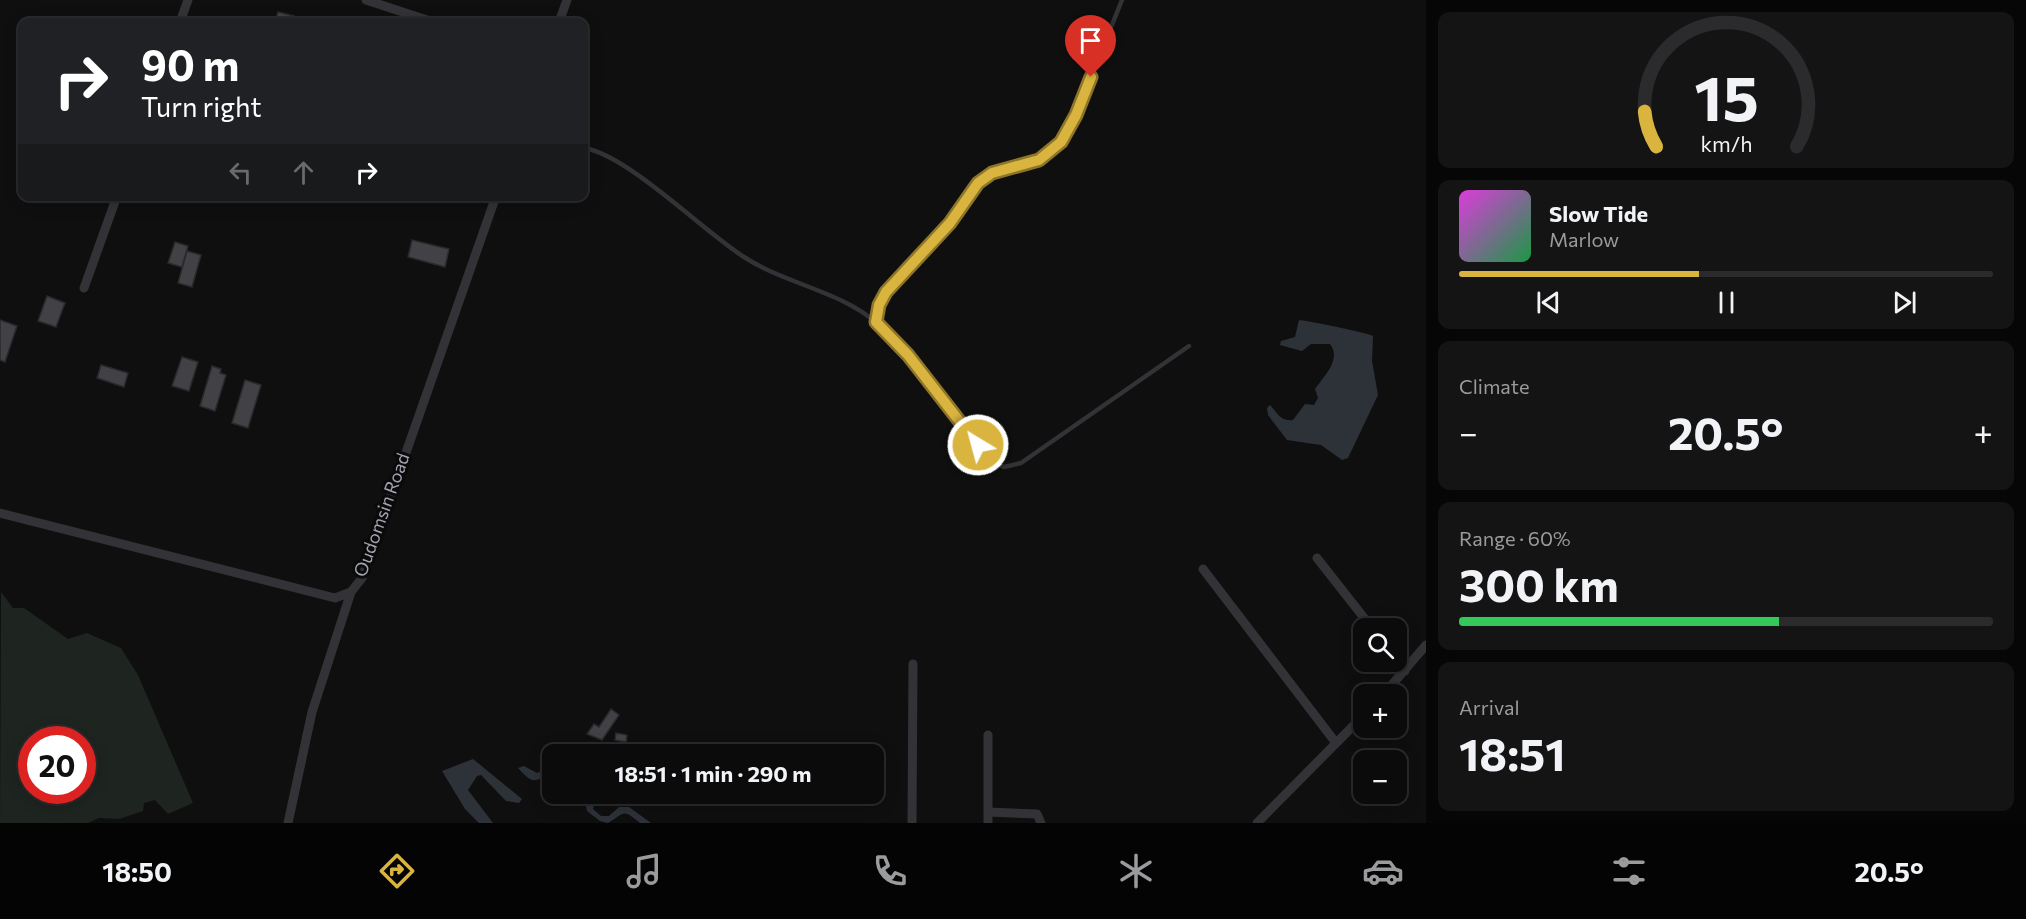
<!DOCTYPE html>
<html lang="en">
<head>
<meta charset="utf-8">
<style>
  :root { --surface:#0b0b0c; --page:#141415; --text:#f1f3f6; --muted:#9a9b9d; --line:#2b2b2d; --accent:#d9b43f }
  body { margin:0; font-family:Commissioner,sans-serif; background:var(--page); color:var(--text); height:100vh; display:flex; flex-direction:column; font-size:22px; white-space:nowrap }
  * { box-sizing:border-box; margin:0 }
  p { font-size:20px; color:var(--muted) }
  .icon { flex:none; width:33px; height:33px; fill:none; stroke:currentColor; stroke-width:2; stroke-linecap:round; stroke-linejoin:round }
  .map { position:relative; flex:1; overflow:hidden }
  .sheet { display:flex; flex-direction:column; gap:12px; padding:12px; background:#060607; width:600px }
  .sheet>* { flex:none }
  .top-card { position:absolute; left:18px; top:18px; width:570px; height:183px; border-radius:12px; box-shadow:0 3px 15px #0003,0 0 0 2px var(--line); background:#202124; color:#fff; overflow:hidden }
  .fabs { position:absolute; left:1353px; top:618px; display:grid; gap:12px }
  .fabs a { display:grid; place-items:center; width:54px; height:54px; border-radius:12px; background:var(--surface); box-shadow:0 3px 15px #0003,0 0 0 2px var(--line); font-size:30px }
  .speed { position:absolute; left:18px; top:726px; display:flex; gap:12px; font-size:30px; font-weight:700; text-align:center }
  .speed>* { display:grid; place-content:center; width:78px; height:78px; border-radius:50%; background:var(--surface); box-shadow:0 3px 15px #0003,0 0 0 2px var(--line); line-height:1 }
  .speed .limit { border:9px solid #d22; background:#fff; color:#111 }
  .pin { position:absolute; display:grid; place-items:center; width:51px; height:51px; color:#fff; margin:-62px -26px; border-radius:50% 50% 50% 0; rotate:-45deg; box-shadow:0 0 6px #0007 }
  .pin .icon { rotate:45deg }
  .me { position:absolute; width:66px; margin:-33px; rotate:323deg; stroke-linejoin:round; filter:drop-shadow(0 0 4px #0008) }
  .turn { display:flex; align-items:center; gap:21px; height:126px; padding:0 24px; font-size:27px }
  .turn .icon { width:78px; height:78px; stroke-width:2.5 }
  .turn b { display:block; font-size:42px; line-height:51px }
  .lanes { display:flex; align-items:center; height:57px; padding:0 24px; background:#0003; justify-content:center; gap:30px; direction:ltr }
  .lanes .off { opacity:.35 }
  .big { font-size:45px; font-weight:700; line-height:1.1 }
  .sheet .card { flex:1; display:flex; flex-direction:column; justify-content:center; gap:9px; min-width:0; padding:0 21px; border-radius:12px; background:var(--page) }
  .sheet .dial { align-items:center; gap:0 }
  .dial svg { height:156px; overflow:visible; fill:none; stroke:var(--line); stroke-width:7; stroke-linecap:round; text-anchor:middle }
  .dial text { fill:var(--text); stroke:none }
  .song { display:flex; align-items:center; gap:18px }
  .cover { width:72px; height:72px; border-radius:9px; background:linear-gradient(135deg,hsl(300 70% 55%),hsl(140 70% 35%)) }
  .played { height:6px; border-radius:3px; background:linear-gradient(90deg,var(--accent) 45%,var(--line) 45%) }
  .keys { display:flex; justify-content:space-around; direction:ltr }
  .heat { display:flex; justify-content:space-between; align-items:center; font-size:33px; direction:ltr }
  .charge { height:9px; border-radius:4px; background:linear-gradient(90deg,#34c759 60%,var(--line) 0) }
  .trip { position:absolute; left:542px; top:744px; width:342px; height:60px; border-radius:12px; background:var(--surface); box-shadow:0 3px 15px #0003,0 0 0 2px var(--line); font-weight:700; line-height:60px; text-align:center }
  .tab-bar { display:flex; height:96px; justify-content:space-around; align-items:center; background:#040405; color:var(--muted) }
  .tab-bar .icon { width:42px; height:42px }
  .tab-bar .on { color:var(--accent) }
  .tab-bar b { font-size:27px; color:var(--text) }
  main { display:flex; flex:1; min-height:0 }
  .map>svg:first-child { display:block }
  .green { fill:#1e241f; fill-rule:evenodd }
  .water { fill:#2d3239 }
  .building { fill:#414146; stroke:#2a2a2c; stroke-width:1.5 }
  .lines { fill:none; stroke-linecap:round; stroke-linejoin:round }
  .lane { stroke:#333337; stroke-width:4.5 }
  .street { stroke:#333337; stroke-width:9 }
  .route-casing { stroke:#8d7529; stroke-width:15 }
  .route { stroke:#d9b43f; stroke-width:10 }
  .labels { text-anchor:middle; stroke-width:6; stroke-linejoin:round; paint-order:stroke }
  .street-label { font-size:18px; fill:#a2a5b0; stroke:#0b0a0b }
</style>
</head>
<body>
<main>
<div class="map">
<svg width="1426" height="823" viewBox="0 0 1426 823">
  <rect width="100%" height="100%" fill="#0f0f10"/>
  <path class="green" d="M 1,592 L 13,608 L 24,608 L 68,639 L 87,633 L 121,648 L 138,675 L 193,803 L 168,814 L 155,800 L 144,803 L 143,811 L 119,819 L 99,818 L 88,823 L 0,823 ZM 32,740 L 82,740 L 82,790 L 32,790 Z"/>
  <path class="water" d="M 1299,320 C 1309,321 1369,333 1373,336 L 1372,361 L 1378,395 L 1348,458 L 1342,460 L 1321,445 L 1287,440 L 1268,415 L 1267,408 L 1270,405 C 1277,412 1280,422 1293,420 L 1305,404 L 1314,405 L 1318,398 L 1315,389 C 1324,376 1342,359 1330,344 L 1311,344 L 1302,351 L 1280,345 L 1281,341 L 1295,337 Z
    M 473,759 L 522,799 L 519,803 L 506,801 L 481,775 L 477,776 L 468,790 L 493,823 L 479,823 L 465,809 L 442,771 Z
    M 524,766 L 537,773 L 552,766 L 552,778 C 532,777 536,788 518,768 Z
    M 584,794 L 596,794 L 593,809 L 601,816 L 609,816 L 619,807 L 629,807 L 651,823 L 640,823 C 622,808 625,813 608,823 L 600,821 L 587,811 Z"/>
  <path class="building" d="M 278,12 L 294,16 L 292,22 L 275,22 Z
    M 412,240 L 449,249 L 445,267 L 408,257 Z
    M 175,242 L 188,246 L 182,267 L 168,263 Z
    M 187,251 L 201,255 L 192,287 L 178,283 Z
    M 47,296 L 65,303 L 56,327 L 38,321 Z
    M 0,320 L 17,326 L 5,362 L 0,360 Z
    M 182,357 L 198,362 L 189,391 L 172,386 Z
    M 101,365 L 128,373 L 124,387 L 97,378 Z
    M 212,366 L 221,369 L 220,373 L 226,375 L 215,411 L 200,406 Z
    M 245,380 L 261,385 L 248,428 L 232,423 Z
    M 611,709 L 619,715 L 602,740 L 587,734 L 594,724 L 599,727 Z
    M 616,733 L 627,735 L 626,742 L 615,740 Z"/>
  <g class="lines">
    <path class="lane" d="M 584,148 C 628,155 703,231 744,257 C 785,284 841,291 878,324 C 921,363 954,415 990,461 L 1004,467 L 1021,463 L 1189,346
      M 876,323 L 879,305 L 886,292 L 950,223 L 978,183 L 992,173 L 1039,160 L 1061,142 L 1076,115 L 1122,0"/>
    <path class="street" d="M 366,0 L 433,22
      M 180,22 L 188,0
      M 559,22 L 567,0
      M 84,288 L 117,196
      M 0,513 L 335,598 L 351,592 L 362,578 L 496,196
      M 1317,558 L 1372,628
      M 1203,569 L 1336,743
      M 1396,660 L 1405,671
      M 1384,694 L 1426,645
      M 988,812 L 1037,814 L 1041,823
      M 288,823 L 312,712 L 351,592
      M 912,823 L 913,664
      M 988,823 L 988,735
      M 1257,823 L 1364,715"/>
  </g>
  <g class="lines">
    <defs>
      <path id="route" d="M 978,445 L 908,355 L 876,322 L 879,305 L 886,292 L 950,223 L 978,183 L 992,173 L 1039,160 L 1061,142 L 1076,115 L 1091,77"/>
    </defs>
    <use href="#route" class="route-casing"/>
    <use href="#route" class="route"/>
  </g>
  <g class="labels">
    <g class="street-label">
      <text transform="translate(382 515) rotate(-70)" y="6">Oudomsin Road</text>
    </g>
  </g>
</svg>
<div class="fabs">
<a><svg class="icon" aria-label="search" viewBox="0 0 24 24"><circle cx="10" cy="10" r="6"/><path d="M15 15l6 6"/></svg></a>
<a>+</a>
<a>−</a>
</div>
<div class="speed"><div class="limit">20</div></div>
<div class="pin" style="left:1091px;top:77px;background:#d93025"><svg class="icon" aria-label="arrive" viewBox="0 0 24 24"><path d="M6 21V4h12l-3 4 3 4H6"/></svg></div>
<svg class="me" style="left:978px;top:445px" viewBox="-20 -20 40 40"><circle r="17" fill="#d9b43f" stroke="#fff" stroke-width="3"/><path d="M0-11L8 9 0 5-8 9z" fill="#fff"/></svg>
<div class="trip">18:51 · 1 min · 290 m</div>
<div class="top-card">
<div class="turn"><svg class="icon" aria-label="right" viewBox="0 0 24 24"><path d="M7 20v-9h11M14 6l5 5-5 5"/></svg><div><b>90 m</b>Turn right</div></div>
<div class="lanes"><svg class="icon off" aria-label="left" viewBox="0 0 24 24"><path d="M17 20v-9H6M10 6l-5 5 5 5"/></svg><svg class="icon off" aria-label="ahead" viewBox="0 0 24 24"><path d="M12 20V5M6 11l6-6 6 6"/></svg><svg class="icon" aria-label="right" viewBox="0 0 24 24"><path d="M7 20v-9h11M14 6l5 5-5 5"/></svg></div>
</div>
</div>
<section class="sheet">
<div class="card dial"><svg viewBox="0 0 100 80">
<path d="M14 69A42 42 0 1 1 86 69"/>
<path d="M14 69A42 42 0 0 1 8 51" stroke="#d9b43f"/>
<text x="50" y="56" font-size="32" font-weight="700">15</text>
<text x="50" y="72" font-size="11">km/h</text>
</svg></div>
<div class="card">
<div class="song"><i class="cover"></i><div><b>Slow Tide</b><p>Marlow</p></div></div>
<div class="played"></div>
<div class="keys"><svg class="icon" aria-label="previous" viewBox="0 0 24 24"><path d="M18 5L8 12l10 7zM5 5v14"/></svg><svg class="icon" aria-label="pause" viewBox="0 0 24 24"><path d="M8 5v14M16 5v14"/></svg><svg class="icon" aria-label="next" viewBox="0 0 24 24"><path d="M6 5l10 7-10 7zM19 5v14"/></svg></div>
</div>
<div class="card"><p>Climate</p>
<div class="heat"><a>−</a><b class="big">20.5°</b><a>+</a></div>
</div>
<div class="card"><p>Range · 60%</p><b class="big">300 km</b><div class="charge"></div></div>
<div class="card"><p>Arrival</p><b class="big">18:51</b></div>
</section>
</main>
<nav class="tab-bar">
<b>18:50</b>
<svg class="icon on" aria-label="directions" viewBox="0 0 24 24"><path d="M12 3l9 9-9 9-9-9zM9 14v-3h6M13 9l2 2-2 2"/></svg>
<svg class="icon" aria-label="music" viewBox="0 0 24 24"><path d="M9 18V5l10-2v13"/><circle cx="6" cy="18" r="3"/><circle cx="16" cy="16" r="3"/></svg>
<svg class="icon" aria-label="phone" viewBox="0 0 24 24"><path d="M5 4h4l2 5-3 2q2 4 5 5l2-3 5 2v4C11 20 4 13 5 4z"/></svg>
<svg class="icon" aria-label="climate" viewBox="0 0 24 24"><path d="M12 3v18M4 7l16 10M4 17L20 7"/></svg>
<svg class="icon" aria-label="car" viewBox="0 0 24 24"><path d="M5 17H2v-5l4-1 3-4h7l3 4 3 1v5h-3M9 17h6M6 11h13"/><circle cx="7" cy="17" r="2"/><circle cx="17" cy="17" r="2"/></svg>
<svg class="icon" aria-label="filters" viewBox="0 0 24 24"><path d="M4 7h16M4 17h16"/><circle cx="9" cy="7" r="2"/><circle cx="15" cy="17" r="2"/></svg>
<b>20.5°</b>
</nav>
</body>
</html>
